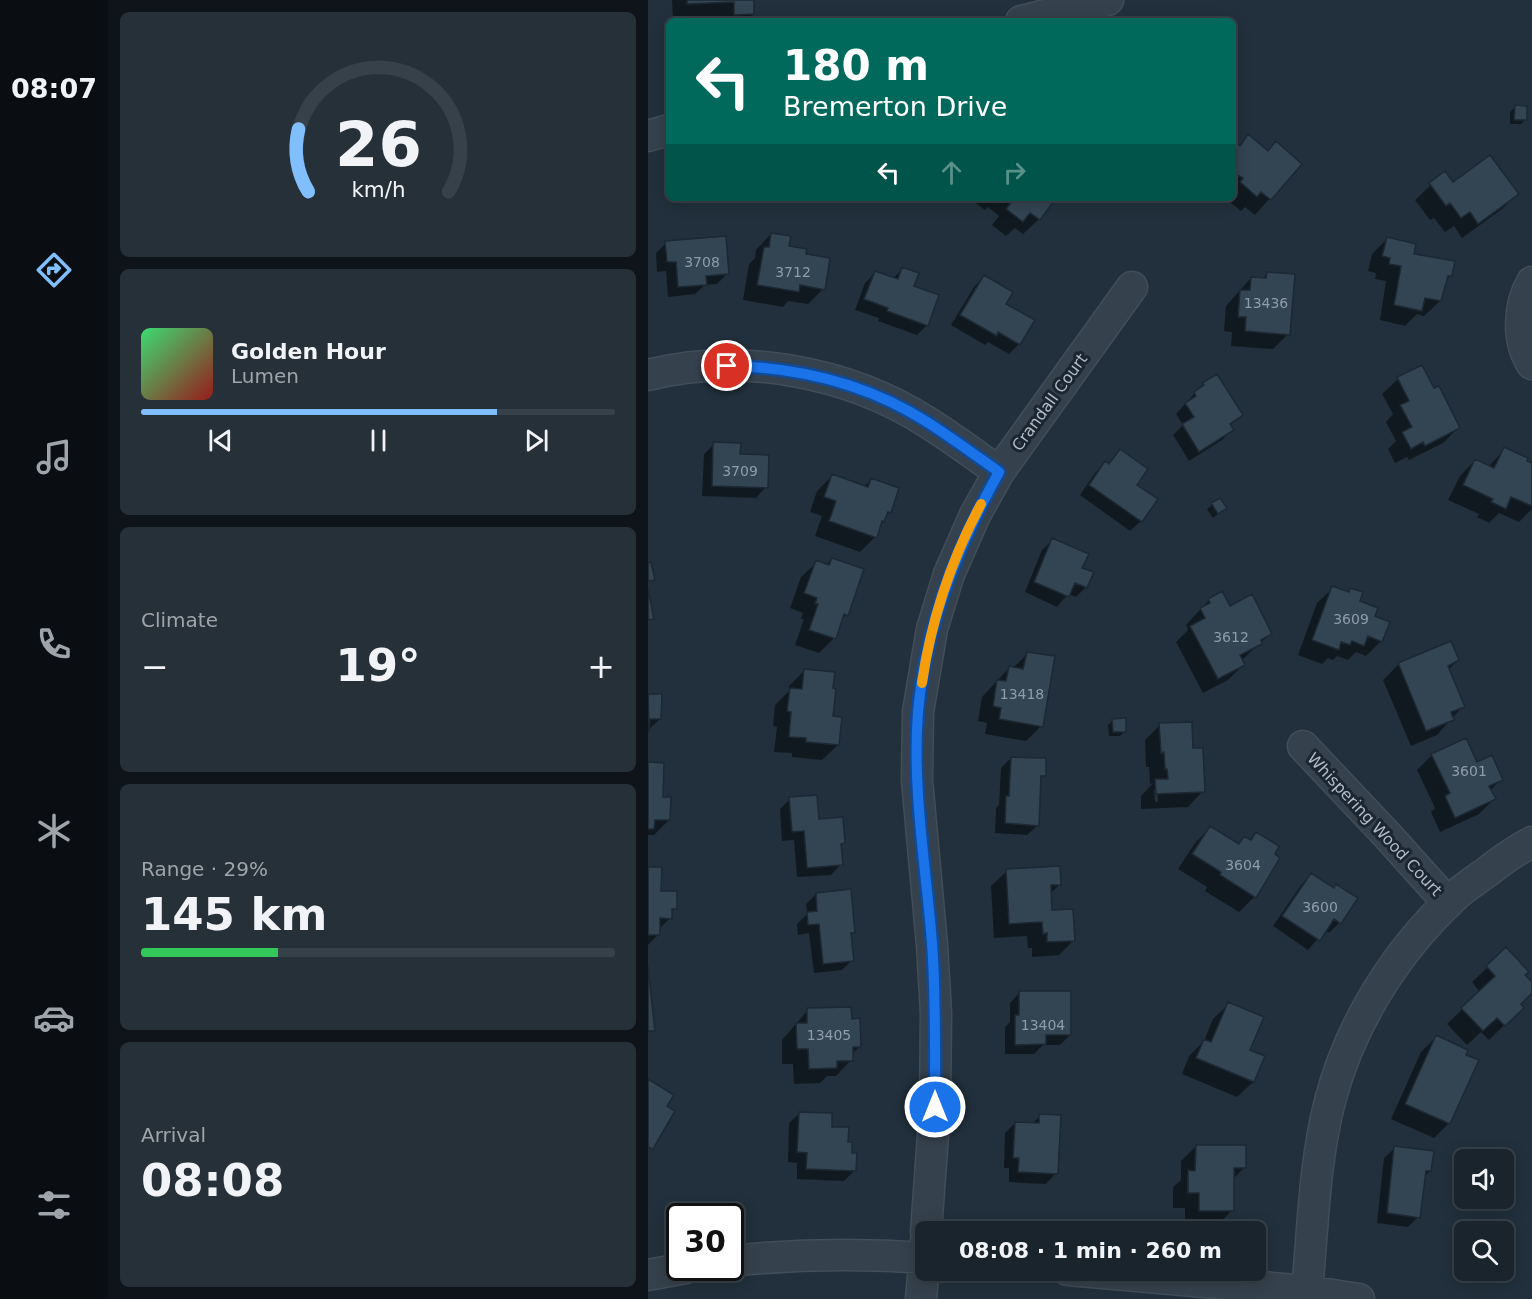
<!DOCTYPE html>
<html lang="en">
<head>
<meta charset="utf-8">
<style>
  :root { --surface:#19242d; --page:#263039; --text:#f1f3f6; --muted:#9fa4aa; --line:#374149; --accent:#81befc }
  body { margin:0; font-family:"DejaVu Sans",sans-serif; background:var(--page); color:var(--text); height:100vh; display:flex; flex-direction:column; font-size:22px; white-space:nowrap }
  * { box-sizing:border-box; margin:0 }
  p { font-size:20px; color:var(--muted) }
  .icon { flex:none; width:33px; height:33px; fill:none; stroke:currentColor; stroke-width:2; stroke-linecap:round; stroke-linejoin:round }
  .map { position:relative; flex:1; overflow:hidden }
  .side { display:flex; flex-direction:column; gap:12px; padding:12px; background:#0e1419; width:540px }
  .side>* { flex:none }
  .top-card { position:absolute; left:18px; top:18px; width:570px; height:183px; border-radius:9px; box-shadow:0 3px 15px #0003,0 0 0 2px var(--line); background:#00695c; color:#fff; overflow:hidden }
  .fabs { position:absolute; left:806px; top:1149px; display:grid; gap:12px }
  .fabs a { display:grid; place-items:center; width:60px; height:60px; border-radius:9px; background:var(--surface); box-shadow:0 3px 15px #0003,0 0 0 2px var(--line); font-size:30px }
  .speed { position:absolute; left:18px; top:1203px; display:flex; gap:12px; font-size:30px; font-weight:700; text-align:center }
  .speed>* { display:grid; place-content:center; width:78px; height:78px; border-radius:50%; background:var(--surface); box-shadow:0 3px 15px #0003,0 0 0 2px var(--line); line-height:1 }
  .speed .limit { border:3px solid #111; border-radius:9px; background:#fff; color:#111 }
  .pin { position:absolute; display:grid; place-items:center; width:51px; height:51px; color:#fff; margin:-26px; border:3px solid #fff; border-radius:50%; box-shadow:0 2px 6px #0007 }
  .me { position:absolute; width:66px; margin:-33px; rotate:0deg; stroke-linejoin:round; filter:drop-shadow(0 0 4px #0008) }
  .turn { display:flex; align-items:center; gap:21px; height:126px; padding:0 18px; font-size:27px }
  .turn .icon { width:78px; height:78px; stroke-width:2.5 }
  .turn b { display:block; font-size:42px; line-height:51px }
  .lanes { display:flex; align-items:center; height:57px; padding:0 18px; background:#0003; justify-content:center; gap:30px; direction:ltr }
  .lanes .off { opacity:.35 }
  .big { font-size:45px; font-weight:700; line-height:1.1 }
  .side .tile { flex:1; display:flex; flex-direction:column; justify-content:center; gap:9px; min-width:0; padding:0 21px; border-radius:9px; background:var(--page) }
  .side .dial { align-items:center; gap:0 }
  .dial svg { height:156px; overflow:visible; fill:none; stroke:var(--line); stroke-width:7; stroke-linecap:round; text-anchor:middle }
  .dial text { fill:var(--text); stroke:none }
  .song { display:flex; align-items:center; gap:18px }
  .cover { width:72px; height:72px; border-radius:9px; background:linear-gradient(135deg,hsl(140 70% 55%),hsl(0 70% 35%)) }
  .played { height:6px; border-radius:3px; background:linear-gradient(90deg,var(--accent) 75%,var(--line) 75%) }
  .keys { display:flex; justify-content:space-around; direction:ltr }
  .heat { display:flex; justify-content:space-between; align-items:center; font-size:33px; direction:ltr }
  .charge { height:9px; border-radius:4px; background:linear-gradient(90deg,#34c759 29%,var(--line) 0) }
  .trip { position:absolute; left:267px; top:1221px; width:351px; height:60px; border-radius:9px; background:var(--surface); box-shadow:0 3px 15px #0003,0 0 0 2px var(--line); font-weight:700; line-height:60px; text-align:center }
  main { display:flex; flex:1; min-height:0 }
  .tab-bar { display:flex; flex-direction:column; width:108px; justify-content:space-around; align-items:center; background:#0a0e12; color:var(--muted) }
  .tab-bar .icon { width:42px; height:42px }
  .tab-bar .current { color:var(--accent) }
  .tab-bar b { font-size:27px; color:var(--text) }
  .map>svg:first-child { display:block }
  .shadow { fill:#0007; fill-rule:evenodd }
  .building { fill:#334452; stroke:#1c2833; stroke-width:1.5 }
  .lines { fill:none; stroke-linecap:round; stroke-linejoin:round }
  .minor-casing { stroke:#414d58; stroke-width:33 }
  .minor { stroke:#35414c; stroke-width:30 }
  .route-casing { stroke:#114b97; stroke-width:15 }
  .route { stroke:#1a73e8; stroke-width:10 }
  .slow { stroke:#f59e0b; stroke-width:10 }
  .labels { text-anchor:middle; stroke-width:6; stroke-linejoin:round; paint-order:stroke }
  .number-label { font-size:14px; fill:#8f9ca9 }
  .street-label { font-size:16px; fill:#b0bcc8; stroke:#1b2631 }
</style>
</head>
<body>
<main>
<nav class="tab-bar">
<b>08:07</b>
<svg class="icon current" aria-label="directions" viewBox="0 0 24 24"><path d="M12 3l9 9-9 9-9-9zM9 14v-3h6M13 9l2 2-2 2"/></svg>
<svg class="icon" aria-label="music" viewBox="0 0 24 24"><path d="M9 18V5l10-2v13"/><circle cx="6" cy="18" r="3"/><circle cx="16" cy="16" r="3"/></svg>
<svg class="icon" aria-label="phone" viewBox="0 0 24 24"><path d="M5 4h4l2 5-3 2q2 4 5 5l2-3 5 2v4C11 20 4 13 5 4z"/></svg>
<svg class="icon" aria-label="climate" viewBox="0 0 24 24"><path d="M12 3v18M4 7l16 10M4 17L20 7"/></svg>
<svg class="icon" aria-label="car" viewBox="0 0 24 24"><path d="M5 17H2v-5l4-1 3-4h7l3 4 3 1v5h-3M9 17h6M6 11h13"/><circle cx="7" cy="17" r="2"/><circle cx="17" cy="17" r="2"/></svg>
<svg class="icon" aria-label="filters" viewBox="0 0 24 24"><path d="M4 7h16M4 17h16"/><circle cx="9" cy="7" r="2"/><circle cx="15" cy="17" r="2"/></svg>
</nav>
<section class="side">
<div class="tile dial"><svg viewBox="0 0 100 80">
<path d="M14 69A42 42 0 1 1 86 69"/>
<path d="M14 69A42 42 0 0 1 9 37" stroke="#81befc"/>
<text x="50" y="56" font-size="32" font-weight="700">26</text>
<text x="50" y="72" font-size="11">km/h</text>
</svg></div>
<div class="tile">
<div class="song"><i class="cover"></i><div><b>Golden Hour</b><p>Lumen</p></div></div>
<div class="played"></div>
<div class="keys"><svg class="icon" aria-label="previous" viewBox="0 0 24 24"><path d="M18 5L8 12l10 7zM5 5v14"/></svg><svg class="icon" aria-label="pause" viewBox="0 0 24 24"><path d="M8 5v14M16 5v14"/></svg><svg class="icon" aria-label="next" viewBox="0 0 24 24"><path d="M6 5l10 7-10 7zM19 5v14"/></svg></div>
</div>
<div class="tile"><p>Climate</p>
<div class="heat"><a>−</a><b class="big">19°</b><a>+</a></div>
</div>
<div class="tile"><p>Range · 29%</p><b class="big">145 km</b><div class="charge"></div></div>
<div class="tile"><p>Arrival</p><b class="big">08:08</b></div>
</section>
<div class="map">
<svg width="884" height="1299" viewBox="0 0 884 1299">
  <rect width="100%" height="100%" fill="#21303c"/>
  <path class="shadow" d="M 24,0 L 104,0 L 105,14 L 98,21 L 71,21 L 71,17 L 25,19 Z
    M 867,107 L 878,119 L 873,124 L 862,124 L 862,112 Z
    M 600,136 L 619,152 L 652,164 L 607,215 L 597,207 L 593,211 L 577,198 L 585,198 L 585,151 Z
    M 796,173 L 805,185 L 869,194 L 854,209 L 814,238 L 806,226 L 797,232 L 786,218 L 782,220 L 767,200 Z
    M 327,198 L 406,198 L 391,219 L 375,234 L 367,228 L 358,236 L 344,225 L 351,216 L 340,207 L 337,210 L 325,201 Z
    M 123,234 L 139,247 L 156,256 L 175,289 L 160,304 L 140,301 L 135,307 L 95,300 L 101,264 L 107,258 L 108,250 Z
    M 739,239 L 802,276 L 798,281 L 792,301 L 776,316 L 769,314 L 757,326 L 732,320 L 738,281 L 727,279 L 728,273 L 720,271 L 724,254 Z
    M 18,243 L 80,273 L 69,284 L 57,285 L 47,294 L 20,297 L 18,271 L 9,272 L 8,253 Z
    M 255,269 L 279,325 L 269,335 L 230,321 L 231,318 L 207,310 L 217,283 L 227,273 L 244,279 Z
    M 620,273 L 640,334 L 625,349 L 583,346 L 584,332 L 576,331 L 578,306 L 603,278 L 614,279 Z
    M 336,276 L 356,304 L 371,344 L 361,354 L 340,342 L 337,345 L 303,325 L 326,287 Z
    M 773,367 L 785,390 L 811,427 L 795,443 L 761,460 L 759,457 L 747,463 L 740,449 L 748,441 L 738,422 L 745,414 L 734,394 L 750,379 Z
    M 555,384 L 593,415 L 582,426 L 584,430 L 574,440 L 541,461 L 525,435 L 535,425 L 528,414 Z
    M 66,444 L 91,456 L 118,487 L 108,498 L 54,496 L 56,454 Z
    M 857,449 L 884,465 L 884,509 L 871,522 L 851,513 L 841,523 L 829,517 L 831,514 L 800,500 L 812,476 L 827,460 L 840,467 Z
    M 472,451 L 487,485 L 493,521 L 482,531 L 432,495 L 447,473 L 457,463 L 459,465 Z
    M 184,476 L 216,487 L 223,480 L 241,512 L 231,526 L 227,537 L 212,552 L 167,536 L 174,516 L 162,512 L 169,491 Z
    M 571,500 L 577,508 L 565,518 L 559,509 Z
    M 405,540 L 432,568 L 438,587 L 428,597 L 420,594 L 409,607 L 377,592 L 394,550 Z
    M 184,559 L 198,615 L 192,621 L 186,638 L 171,653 L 147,645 L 156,619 L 153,619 L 155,613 L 142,608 L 153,577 L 169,562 L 178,565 Z
    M 685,588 L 699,593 L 702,589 L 710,602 L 725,617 L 733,641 L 718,656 L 708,652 L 700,660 L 689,656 L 685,660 L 680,658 L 674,664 L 650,655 L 669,603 Z
    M 561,600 L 582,608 L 622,634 L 593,661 L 595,665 L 580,680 L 555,693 L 528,642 L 540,630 L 538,625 Z
    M 380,653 L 393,726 L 378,741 L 337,734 L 339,723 L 330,721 L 334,697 L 361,668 L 365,668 Z
    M 810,660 L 800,670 L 815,706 L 789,735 L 763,746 L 735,680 L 751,664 Z
    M 157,670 L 184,717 L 190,745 L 174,760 L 144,757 L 144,753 L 126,752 L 129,727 L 125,726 L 127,705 L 141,691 L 141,686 Z
    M 0,696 L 12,696 L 12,719 L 0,730 Z
    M 465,720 L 477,731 L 472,736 L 461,736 L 460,725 Z
    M 512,725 L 544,750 L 555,791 L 540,807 L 493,809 L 493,796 L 505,783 L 502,784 L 501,767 L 498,767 L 497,740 ZM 509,787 L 510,802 L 507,802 L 506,790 Z
    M 784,755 L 829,764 L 853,779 L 842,791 L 846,799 L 831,814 L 792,832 L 783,812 L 787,808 L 769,770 Z
    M 363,758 L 396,775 L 392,780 L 390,825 L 379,835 L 347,833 L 348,808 L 351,805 L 353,768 Z
    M 0,764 L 21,820 L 6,835 L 0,835 Z
    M 142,799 L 195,843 L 192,846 L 193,864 L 183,875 L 149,877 L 146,840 L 134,841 L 132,809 Z
    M 562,828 L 589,845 L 597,837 L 601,840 L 608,834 L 606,897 L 591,912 L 557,891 L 559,887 L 530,869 L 547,843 Z
    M 0,868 L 12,892 L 27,908 L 23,913 L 22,918 L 10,930 L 10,935 L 0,945 Z
    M 359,871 L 412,884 L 402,894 L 403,912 L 426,940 L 411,955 L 384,957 L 384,948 L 380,948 L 379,936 L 346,938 L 343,886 Z
    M 663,875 L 691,923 L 681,933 L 677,930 L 660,950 L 625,926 L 653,885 Z
    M 168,894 L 206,932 L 202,936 L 204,960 L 194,970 L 166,973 L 161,933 L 150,935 L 149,924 L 159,914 L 158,904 Z
    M 858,950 L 884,984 L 884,991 L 871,1004 L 874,1008 L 841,1040 L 833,1032 L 819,1045 L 799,1024 L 832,992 L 824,982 Z
    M 372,992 L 422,1035 L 412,1045 L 395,1045 L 386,1054 L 357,1054 L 357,1027 L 362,1022 L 362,1003 Z
    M 581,1004 L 600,1051 L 615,1057 L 605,1082 L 589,1097 L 534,1074 L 541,1056 L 556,1041 L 565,1019 Z
    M 160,1010 L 202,1020 L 212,1046 L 203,1055 L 203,1060 L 188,1076 L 179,1076 L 172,1083 L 146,1084 L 145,1064 L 134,1064 L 134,1040 Z
    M 788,1037 L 801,1123 L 786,1138 L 743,1119 L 773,1052 Z
    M 152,1113 L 182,1128 L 199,1143 L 206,1171 L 196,1181 L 149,1179 L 149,1163 L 140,1162 L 141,1123 Z
    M 392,1116 L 408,1173 L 398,1184 L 361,1182 L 361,1168 L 356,1168 L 357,1133 L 367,1123 L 384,1124 Z
    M 548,1146 L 596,1168 L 584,1180 L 584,1210 L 569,1226 L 537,1226 L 537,1208 L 525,1208 L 525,1187 L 533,1180 L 533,1161 Z
    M 747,1148 L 782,1171 L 776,1177 L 770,1217 L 760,1227 L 729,1223 L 736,1158 Z"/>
  <path class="building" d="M 39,0 L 106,0 L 106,14 L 86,15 L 86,2 L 39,4 Z
    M 867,105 L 879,106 L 879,120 L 866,120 Z
    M 600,134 L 620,151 L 628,141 L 654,164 L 623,200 L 613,192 L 609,197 L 592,182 L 595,178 L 585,173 L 585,150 L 590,144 L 592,146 Z
    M 842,155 L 871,194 L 830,224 L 822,212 L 813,218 L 802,203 L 798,206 L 781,183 L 797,171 L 805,182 Z
    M 363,198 L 408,198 L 392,220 L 382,213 L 375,222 L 358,209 L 365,200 Z
    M 123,233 L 143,236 L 141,246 L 159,249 L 158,254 L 182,258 L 177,290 L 152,285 L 151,292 L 109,285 L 116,247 L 121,247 Z
    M 78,236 L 81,274 L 58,276 L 59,285 L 30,287 L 28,262 L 19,262 L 17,241 Z
    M 739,237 L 768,244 L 766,254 L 807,261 L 804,276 L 800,276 L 793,301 L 777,298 L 774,311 L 746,305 L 753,266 L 741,264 L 742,258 L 734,256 Z
    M 254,267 L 271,273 L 266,286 L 291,295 L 280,326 L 239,311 L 240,308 L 216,299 L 227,271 L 250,279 Z
    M 619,272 L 647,274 L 642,335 L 597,331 L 598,317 L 590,317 L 592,290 L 602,290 L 603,277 L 618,278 Z
    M 336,275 L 365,292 L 358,304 L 387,320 L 372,345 L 350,332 L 349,336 L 312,315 Z
    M 774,365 L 786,388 L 791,386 L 812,428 L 777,446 L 775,442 L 763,449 L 754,432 L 764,427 L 752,405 L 761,401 L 749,377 Z
    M 569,374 L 595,415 L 582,424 L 586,430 L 551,452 L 534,424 L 546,417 L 537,403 L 548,396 L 546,392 L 556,385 L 554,383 Z
    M 65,442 L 93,443 L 92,454 L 121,455 L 120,488 L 64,486 Z
    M 856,447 L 880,458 L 879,461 L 884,463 L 884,506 L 863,497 L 858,509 L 843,502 L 845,499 L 815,485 L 827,459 L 846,468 Z
    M 472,449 L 500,469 L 489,485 L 510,499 L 494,522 L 441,485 L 457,461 L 461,464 Z
    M 184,474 L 220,487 L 223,478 L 251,488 L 243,513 L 240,512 L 236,522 L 234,521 L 229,538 L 181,521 L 188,501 L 176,497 Z
    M 572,498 L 579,508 L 570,514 L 563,503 Z
    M 404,538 L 441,554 L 434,568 L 446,572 L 439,588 L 427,583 L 421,597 L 386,582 Z
    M 184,558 L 216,569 L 200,616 L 196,614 L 188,639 L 161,630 L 170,604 L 167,604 L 169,598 L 156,593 L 168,560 L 181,565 Z
    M 3,562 L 7,580 L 0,581 L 0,563 Z
    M 684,586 L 701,592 L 702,588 L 715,592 L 712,601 L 730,608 L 727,616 L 742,622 L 734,642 L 720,636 L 716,646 L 704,641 L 702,645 L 693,642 L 691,650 L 664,640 Z
    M 0,589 L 6,619 L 0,620 Z
    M 574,591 L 582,606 L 604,594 L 624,634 L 613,640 L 614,644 L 592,655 L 597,665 L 570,679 L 542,626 L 557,618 L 552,608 L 562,603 L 560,599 Z
    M 803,641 L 811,660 L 800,666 L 817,707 L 803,712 L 806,720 L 778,731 L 750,663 Z
    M 379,652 L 407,656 L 395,727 L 351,719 L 353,708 L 345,706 L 349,680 L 358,681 L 361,666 L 375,669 Z
    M 156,669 L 187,672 L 185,688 L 188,689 L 185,716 L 194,717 L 191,745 L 158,742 L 158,738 L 141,737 L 143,712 L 139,711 L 142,688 L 154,689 Z
    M 0,694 L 14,694 L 13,719 L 2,719 L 1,732 Z
    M 478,718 L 478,732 L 465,732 L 464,719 Z
    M 544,722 L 545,748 L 555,748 L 557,792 L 508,794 L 507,779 L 520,779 L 519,769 L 517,769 L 516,752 L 513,753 L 511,723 Z
    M 818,738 L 829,762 L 844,755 L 855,780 L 841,786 L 848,799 L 807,818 L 797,796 L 802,793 L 783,754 Z
    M 363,757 L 398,758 L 398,776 L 393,776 L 391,826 L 357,823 L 358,796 L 361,796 Z
    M 0,762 L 16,763 L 15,797 L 23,797 L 22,820 L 7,820 L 6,829 L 0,829 Z
    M 169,795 L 171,819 L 195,817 L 197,843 L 193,844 L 195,865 L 159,868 L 156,831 L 144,832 L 141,797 Z
    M 562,826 L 591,844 L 596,836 L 603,840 L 608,832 L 631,846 L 627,854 L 632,858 L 608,898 L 572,875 L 573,872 L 544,854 Z
    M 412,866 L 413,885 L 403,885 L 404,910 L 425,909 L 427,941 L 399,942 L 399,933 L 395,934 L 394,922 L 361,924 L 358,869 Z
    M 0,867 L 14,867 L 13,891 L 29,891 L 29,909 L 24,909 L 24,919 L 12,918 L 12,935 L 0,935 Z
    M 663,873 L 686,888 L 688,884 L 710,898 L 693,924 L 686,919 L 672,941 L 634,916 Z
    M 203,889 L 207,933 L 203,933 L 206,961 L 175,964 L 171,924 L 160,925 L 159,912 L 169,911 L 168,893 Z
    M 858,947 L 881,972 L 877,975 L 884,982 L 884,993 L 873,1004 L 876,1008 L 857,1026 L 849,1018 L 835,1031 L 813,1008 L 847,976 L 838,966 Z
    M 0,966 L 7,1031 L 0,1031 Z
    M 371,991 L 423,991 L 423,1035 L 398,1035 L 398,1044 L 367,1045 L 367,1015 L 371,1015 Z
    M 580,1002 L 616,1017 L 602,1050 L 617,1056 L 606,1082 L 548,1058 L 556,1039 L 563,1042 Z
    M 203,1007 L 204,1019 L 212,1018 L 213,1047 L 205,1047 L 205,1061 L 189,1061 L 189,1068 L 161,1069 L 160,1049 L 149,1049 L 148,1023 L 159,1023 L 159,1008 Z
    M 788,1035 L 820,1050 L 818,1055 L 831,1060 L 802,1124 L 757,1104 Z
    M 0,1079 L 26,1095 L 19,1106 L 27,1111 L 5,1149 L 0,1147 Z
    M 151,1112 L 184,1113 L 184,1127 L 201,1127 L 200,1142 L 204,1142 L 204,1153 L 209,1153 L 208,1171 L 158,1169 L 159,1153 L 149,1152 Z
    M 391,1114 L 413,1115 L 410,1174 L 370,1172 L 371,1158 L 365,1158 L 367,1122 L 391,1123 Z
    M 548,1145 L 598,1145 L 598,1168 L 586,1168 L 586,1211 L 551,1211 L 551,1193 L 540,1193 L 540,1170 L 547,1171 Z
    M 746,1146 L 786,1151 L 783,1171 L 778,1171 L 772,1218 L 739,1213 Z"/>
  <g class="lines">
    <defs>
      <path id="minor" d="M 373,21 L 460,0
        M 0,136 L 21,130
        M 884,282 C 870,306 869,341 884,364
        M 0,375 C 92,352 199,371 279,422 C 303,437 327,455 351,472
        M 655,746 L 740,836 L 800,903
        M 278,1232 L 287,1107 L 288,1013 L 284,945 L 269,780 L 270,712 L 284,629 L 301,574 L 327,515 L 351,472 L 484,287
        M 82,1261 C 148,1254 212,1253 278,1258
        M 420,1270 L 659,1291 L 711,1299
        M 0,1275 L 38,1268
        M 659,1291 C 665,1228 666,1163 682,1101 C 702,1024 748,951 806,897 C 815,888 828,880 839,872 C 853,861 868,850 884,842
        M 273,1299 L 278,1241"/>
    </defs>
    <use href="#minor" class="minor-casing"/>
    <use href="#minor" class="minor"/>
  </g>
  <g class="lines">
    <defs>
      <path id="route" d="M 79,366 C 149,367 219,384 279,422 C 304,438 327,455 351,472 C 309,548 278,624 270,712 C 264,789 278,866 284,943 C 288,997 287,1052 287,1107"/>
    </defs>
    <use href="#route" class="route-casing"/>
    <use href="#route" class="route"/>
    <path class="slow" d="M 274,683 C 283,621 303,560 333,504"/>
  </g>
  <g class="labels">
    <g class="number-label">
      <text x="54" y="267">3708</text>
      <text x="145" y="277">3712</text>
      <text x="618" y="308">13436</text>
      <text x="92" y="476">3709</text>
      <text x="703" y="624">3609</text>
      <text x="583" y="642">3612</text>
      <text x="374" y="699">13418</text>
      <text x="821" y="776">3601</text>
      <text x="595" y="870">3604</text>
      <text x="672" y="912">3600</text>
      <text x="395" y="1030">13404</text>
      <text x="181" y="1040">13405</text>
    </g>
    <g class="street-label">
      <text transform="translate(401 402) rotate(-54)" y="6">Crandall Court</text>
      <text transform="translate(727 824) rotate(47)" y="6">Whispering Wood Court</text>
    </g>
  </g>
</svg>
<div class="fabs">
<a><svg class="icon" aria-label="sound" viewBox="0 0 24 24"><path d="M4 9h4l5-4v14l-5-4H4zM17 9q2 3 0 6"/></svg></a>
<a><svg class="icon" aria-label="search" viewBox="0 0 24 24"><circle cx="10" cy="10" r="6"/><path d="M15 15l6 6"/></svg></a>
</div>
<div class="speed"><div class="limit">30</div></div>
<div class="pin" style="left:79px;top:366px;background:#d93025"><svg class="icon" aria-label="arrive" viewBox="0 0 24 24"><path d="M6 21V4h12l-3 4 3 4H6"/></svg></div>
<svg class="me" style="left:287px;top:1107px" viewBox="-20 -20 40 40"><circle r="17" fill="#1a73e8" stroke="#fff" stroke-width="3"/><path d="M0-11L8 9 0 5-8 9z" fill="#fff"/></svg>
<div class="trip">08:08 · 1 min · 260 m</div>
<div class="top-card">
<div class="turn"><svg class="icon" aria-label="left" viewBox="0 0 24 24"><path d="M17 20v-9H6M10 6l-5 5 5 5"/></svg><div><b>180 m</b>Bremerton Drive</div></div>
<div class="lanes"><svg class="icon" aria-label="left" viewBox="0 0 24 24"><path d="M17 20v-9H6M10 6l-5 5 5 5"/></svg><svg class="icon off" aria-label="ahead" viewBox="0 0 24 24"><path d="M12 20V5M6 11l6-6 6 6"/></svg><svg class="icon off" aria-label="right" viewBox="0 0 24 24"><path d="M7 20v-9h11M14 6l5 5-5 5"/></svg></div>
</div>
</div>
</main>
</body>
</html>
